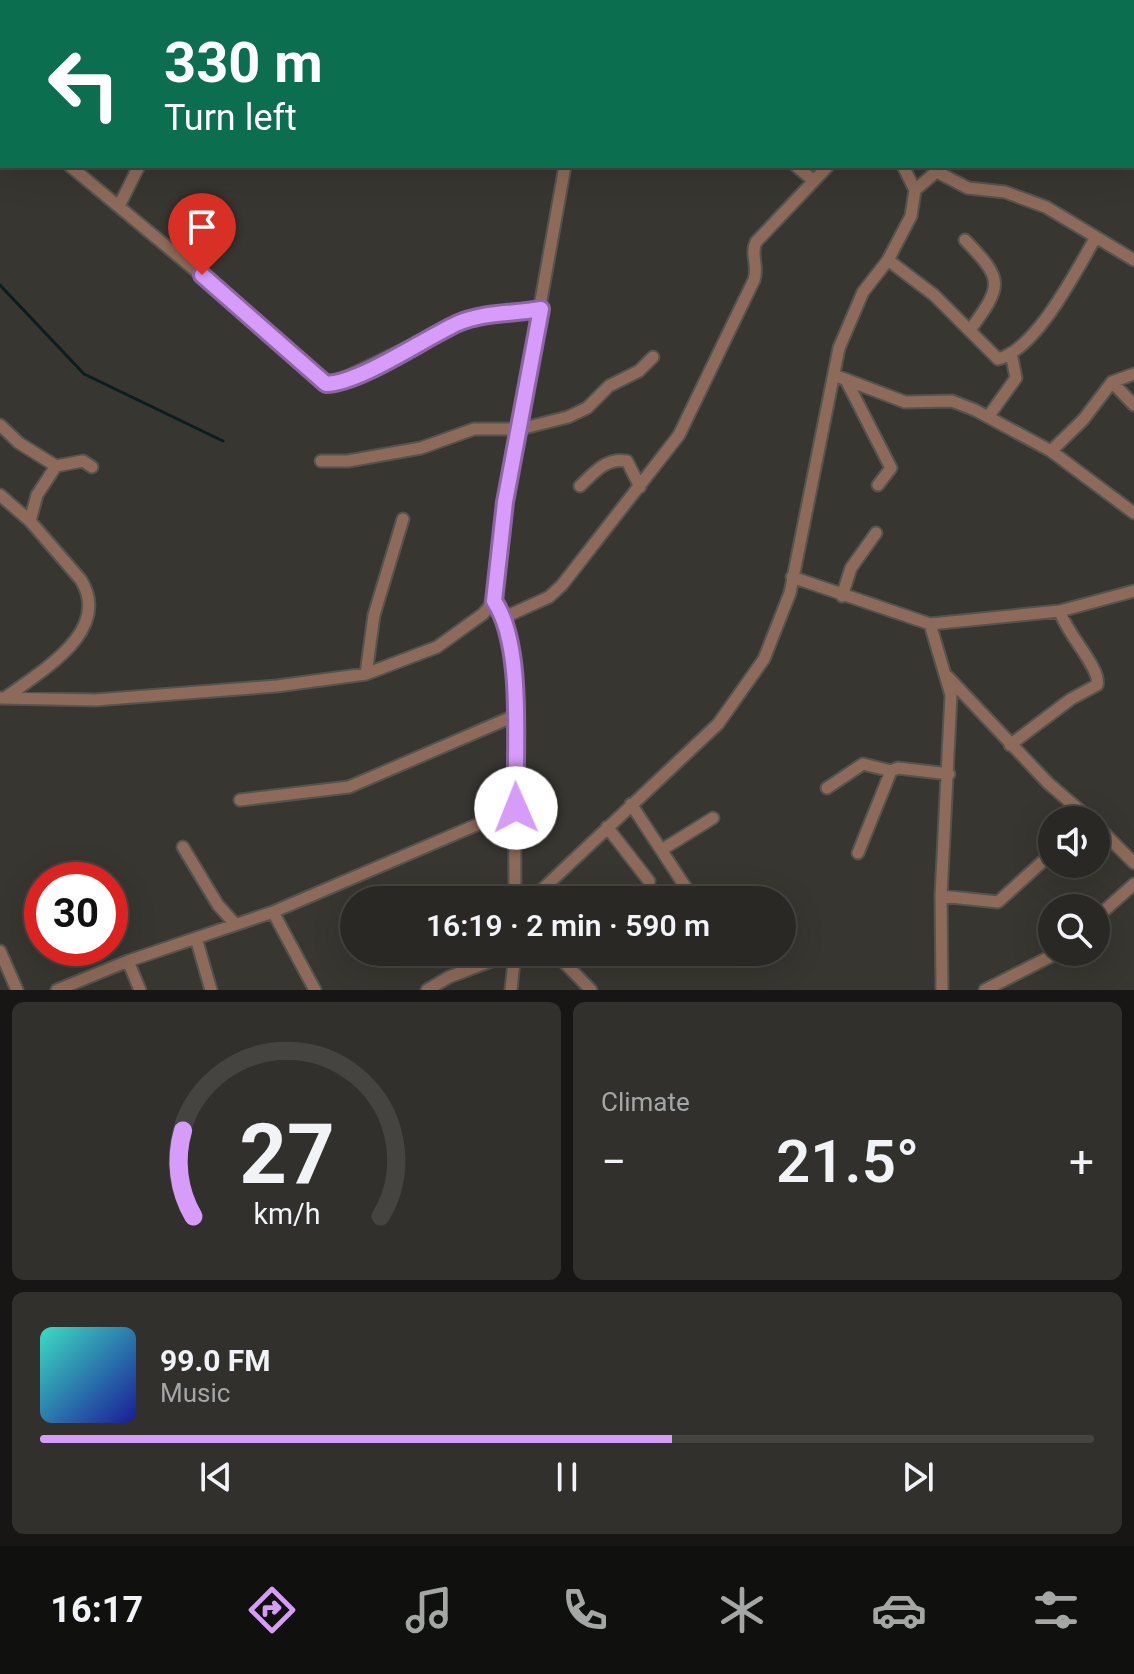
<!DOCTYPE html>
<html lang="en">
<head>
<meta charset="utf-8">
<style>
  :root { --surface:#292824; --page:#31302c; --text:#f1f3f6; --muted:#a5a6a6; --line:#454441; --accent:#d79bf9 }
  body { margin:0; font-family:Roboto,sans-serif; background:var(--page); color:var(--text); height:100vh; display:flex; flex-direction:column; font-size:30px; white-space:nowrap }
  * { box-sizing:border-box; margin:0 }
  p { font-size:26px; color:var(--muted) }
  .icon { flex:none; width:44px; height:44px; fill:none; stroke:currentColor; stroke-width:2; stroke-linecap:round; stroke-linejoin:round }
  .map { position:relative; height:990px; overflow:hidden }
  .side { display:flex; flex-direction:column; gap:12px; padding:12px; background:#171614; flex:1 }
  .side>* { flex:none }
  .banner { position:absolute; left:0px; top:0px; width:1134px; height:168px; box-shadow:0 8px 32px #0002,0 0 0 2px var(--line); background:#0b6e4f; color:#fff; overflow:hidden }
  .buttons { position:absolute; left:1038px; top:806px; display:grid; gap:16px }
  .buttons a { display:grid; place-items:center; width:72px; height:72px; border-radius:50%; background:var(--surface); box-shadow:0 8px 32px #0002,0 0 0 2px var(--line); font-size:40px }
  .speed { position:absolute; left:24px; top:862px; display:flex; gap:16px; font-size:40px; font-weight:700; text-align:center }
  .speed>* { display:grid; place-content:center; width:104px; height:104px; border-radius:50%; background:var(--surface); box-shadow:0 8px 32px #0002,0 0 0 2px var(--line); line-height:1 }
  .speed .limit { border:12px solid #d22; background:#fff; color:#111 }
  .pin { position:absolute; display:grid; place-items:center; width:68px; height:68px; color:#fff; margin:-82px -34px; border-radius:50% 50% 50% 0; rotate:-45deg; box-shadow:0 0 8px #0007 }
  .pin .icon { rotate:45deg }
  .me { position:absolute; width:88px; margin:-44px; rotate:359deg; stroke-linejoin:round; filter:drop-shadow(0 0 6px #0008) }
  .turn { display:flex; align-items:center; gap:28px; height:168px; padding:0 32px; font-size:36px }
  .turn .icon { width:104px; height:104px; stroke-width:2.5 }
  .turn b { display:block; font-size:56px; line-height:68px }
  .big { font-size:60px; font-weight:600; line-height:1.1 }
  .side .card { flex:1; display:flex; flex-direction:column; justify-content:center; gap:12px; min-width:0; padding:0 28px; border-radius:12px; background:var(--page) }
  .side .dial { align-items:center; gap:0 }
  .dial svg { height:208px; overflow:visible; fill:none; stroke:var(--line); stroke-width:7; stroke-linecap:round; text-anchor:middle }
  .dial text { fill:var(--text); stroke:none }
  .song { display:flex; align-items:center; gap:24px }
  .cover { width:96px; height:96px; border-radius:12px; background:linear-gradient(135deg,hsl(170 70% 55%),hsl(240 70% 35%)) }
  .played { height:8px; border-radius:4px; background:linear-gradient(90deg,var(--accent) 60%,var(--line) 60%) }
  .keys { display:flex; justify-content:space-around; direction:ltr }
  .heat { display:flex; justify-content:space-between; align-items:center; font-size:44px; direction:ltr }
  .side .tiles { flex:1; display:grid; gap:12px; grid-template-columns:1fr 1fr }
  .card:last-child { grid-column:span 2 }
  .trip { position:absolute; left:340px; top:886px; width:456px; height:80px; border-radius:40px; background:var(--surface); box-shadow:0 8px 32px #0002,0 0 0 2px var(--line); font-weight:600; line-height:80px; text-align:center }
  .tabs { display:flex; height:128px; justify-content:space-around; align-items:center; background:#10100e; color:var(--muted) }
  .tabs .icon { width:56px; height:56px }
  .tabs .selected { color:var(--accent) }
  .tabs b { font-size:36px; color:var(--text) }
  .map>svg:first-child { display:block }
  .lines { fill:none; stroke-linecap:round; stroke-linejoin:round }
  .stream { stroke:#0c1d1d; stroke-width:3 }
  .street-casing { stroke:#54534e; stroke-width:15 }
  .street { stroke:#8d6a59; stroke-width:11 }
  .route-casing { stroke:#8c65a2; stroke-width:20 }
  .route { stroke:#d79bf9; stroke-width:14 }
</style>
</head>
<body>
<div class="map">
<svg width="1134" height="990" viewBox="0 0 1134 990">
  <rect width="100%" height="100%" fill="#373630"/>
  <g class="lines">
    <path class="stream" d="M 0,285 L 84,374 L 223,441"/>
    <defs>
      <path id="street" d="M 97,0 L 97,2
        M 789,0 L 793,2
        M 824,0 L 824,2
        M 368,2 L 369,0
        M 625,2 L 626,0
        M 1003,2 L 1004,0
        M 1090,2 L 1092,0
        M 0,15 L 2,15
        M 0,109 L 2,110
        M 70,166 L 243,310 L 326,384 L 334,383 L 458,323 L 487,314 L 541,309
        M 796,166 L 814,181
        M 937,172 L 968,188 L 1005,192 L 1046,207 L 1134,260
        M 915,190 L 943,166
        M 119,206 L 139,166
        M 965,240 C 1004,280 1003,285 970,330
        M 888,260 L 934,295 L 998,359 C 1037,349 1076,271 1096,237
        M 834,375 L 905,402 L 952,401 L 975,410 L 1051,451 L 1134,513
        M 846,380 L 891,468 L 878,485
        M 1112,382 L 1134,405
        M 988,417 L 1016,378 L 1011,353
        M 0,425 L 19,443 L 56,466 L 83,461 L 92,467
        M 1051,451 L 1083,420 L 1112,382 L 1134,374
        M 321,461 L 348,461 L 421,448 L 474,429 L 520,429 L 568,417 L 587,408 L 609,386 L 639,371 L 653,357
        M 580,486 C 594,473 606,457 627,461 L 640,487
        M 0,495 L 30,521 L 81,580 C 113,632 39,672 5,698
        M 30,521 L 37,495 L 56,466
        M 792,577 L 930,624 L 1060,611 L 1134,591
        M 842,596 L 851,568 L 876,533
        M 494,601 L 505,617 L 514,662 L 515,900
        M 505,617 L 549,597 L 562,585 L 679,435 L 754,280 C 759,267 750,254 756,242 L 828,166
        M 930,624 L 951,695 L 941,896 L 942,990
        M 366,674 L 374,615 L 403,519
        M 948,677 L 1048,783 L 1091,820
        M 0,698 L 95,700 L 277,686 L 366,674 L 437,647 L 483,614 L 494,601 L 505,502 L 565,166
        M 1010,745 L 1071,699 L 1097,685 C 1102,669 1065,632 1060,611
        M 827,788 L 863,764 L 891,771
        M 240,800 L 349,787 L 514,716
        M 631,804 L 694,900
        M 1096,825 L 1134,863
        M 607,827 L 649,881
        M 183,847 L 218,905 L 235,924
        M 663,849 L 713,818
        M 858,853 L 891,771 L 898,768 L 949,774
        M 941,896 L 998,902 L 1052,853
        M 531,900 L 718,724 L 764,659 L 790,593 L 839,348 L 863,292 L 888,260 L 911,216 L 915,190 L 903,166
        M 273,912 L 315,990
        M 1096,918 L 1134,884
        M 196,938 L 211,990
        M 0,951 L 17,990
        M 365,952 L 366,952
        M 554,952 L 591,990
        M 128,961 L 140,990
        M 57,990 L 128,961 L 273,912 L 516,808
        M 427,990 L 449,977 L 515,952
        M 511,990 L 515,952
        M 985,990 L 1059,952"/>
    </defs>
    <use href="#street" class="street-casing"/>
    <use href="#street" class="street"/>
  </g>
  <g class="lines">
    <defs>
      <path id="route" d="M 202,275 L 326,384 C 360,383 422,340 456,324 C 482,312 512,314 541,309 L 505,502 L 494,601 C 525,646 514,752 516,808"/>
    </defs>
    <use href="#route" class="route-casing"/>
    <use href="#route" class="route"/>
  </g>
</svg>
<div class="buttons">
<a><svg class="icon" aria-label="sound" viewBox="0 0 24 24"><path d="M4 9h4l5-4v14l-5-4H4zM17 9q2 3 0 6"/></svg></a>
<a><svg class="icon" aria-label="search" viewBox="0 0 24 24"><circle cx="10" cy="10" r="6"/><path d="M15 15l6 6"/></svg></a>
</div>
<div class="speed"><div class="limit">30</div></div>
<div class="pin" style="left:202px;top:275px;background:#d93025"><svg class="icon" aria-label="arrive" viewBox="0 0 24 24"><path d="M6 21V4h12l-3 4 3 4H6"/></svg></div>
<svg class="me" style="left:516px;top:808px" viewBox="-20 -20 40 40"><circle r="19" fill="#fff"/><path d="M0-13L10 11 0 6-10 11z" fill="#d79bf9"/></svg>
<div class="trip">16:19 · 2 min · 590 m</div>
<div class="banner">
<div class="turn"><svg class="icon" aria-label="left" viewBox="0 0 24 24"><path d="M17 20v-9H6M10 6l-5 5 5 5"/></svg><div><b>330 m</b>Turn left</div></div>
</div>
</div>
<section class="side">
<div class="tiles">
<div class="card dial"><svg viewBox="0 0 100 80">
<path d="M14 69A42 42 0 1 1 86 69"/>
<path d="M14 69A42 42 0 0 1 10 36" stroke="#d79bf9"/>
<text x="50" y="56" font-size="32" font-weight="700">27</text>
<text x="50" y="72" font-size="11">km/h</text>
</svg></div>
<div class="card"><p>Climate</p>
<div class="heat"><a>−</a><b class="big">21.5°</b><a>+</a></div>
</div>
<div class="card">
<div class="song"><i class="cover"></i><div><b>99.0 FM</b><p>Music</p></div></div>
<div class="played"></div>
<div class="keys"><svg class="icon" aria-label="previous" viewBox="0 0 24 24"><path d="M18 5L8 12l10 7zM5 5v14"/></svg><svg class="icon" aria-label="pause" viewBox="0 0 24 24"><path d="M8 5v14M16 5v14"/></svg><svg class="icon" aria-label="next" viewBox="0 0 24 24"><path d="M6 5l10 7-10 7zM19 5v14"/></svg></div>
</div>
</div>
</section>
<nav class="tabs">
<b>16:17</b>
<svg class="icon selected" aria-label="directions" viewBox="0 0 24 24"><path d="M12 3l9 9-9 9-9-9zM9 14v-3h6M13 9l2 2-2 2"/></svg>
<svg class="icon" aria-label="music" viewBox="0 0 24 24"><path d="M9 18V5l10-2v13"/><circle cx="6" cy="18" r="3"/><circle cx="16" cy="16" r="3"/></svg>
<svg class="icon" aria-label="phone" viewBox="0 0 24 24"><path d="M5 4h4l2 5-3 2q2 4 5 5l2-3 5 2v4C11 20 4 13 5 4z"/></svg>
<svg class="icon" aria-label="climate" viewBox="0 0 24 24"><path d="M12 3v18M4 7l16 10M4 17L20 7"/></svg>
<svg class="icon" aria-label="car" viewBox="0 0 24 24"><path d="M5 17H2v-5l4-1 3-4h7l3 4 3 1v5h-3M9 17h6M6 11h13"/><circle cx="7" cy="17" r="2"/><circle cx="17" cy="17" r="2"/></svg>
<svg class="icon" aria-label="filters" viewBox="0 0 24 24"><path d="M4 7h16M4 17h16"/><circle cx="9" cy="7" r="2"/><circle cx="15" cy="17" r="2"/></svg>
</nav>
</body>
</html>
